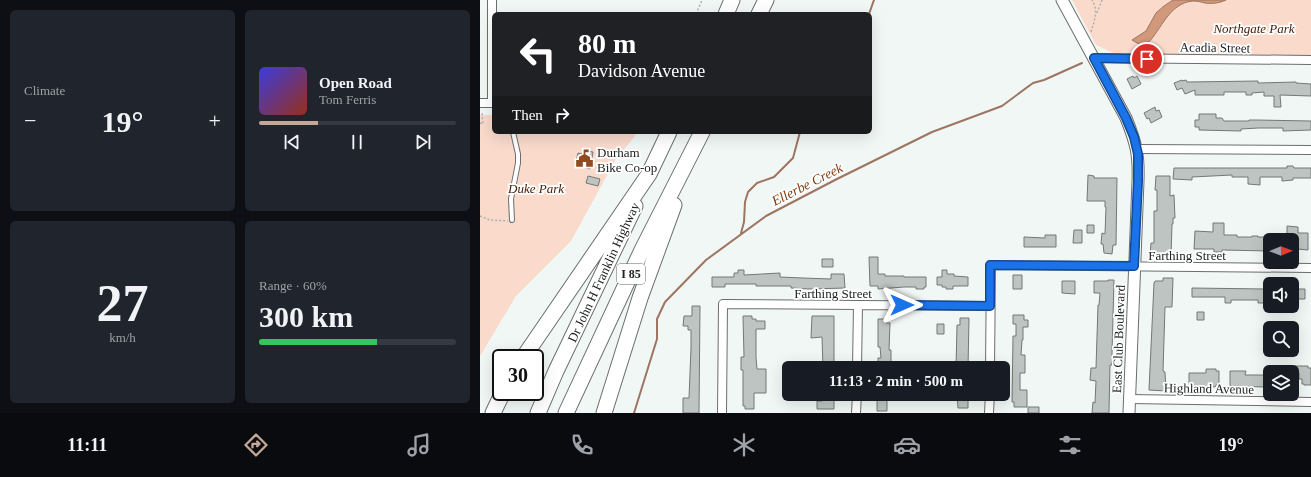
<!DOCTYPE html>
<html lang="en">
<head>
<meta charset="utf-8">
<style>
  :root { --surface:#171b24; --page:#20242c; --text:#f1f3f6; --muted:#9ea1a6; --line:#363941; --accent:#c5a797 }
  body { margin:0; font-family:"Times New Roman",serif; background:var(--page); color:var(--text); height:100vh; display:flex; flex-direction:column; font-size:15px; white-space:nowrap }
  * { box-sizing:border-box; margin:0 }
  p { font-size:13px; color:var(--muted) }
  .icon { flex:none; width:22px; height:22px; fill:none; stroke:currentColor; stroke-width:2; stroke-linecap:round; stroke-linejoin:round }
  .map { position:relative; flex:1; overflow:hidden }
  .side { display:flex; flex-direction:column; gap:10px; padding:10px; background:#0d0f14; width:480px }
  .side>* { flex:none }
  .top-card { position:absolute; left:12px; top:12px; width:380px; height:122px; border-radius:6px; box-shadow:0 4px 16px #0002; background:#202124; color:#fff; overflow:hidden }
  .needle { width:26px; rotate:89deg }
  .controls { position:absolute; left:783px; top:233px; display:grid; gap:8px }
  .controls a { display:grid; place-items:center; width:36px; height:36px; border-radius:6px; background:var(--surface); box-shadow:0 4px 16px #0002; font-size:20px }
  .speed { position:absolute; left:12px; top:349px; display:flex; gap:8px; font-size:20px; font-weight:700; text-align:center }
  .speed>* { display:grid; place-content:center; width:52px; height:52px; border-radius:50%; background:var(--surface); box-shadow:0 4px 16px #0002; line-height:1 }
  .speed .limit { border:2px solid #111; border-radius:6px; background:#fff; color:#111 }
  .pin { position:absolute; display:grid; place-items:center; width:34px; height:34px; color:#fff; margin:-17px; border:2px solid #fff; border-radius:50%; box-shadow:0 1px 4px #0007 }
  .me { position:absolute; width:44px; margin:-22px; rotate:90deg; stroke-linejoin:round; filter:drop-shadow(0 0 3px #0008) }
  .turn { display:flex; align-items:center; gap:14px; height:84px; padding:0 20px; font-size:18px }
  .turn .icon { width:52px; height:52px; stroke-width:2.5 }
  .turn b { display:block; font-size:28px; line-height:34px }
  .then { display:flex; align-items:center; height:38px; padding:0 20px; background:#0003; gap:8px; font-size:15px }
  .big { font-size:30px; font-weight:600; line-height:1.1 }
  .side .tile { flex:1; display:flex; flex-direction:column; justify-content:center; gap:6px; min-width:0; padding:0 14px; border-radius:6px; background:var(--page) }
  .side .dial { align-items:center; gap:0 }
  .dial b { font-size:52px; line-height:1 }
  .song { display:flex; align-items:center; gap:12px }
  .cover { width:48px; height:48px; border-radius:6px; background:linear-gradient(135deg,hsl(240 70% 55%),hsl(10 70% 35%)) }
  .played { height:4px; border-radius:2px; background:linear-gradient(90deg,var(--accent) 30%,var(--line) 30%) }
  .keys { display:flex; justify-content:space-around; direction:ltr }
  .heat { display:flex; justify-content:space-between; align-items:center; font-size:22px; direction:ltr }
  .charge { height:6px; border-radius:3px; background:linear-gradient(90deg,#34c759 60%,var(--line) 0) }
  .side .tiles { flex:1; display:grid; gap:10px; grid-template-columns:repeat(2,1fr) }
  .trip { position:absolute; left:302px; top:361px; width:228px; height:40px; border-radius:6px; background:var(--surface); box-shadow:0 4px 16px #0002; font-weight:600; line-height:40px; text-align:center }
  .tabs { display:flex; height:64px; justify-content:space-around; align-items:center; background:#090b0e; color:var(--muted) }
  .tabs .icon { width:28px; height:28px }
  .tabs .active { color:var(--accent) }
  .tabs b { font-size:18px; color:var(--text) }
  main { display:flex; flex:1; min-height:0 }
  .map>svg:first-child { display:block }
  .green { fill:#f9dacb }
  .water { fill:#d2987b; stroke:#9d7560 }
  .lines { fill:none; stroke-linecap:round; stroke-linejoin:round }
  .stream { stroke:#9d7560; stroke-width:2 }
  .building { fill:#bec4c2; stroke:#737877 }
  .lane-casing { stroke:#6a6f6e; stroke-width:6 }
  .street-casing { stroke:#6a6f6e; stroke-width:10 }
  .secondary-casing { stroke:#6a6f6e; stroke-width:13 }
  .highway-casing { stroke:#6a6f6e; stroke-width:17 }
  .path { stroke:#acb1b0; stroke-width:1.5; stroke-dasharray:2 2; stroke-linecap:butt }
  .lane { stroke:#fff; stroke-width:4 }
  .street { stroke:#fff; stroke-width:8 }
  .secondary { stroke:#fff; stroke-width:11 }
  .highway { stroke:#fff; stroke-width:15 }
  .route-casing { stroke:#114b97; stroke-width:10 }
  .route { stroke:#1a73e8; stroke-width:7 }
  .labels { text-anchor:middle; stroke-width:3.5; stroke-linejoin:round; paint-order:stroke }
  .shield { fill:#fff; stroke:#636464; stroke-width:1 }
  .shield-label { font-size:12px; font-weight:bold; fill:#202222 }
  .park-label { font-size:13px; font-style:italic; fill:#46200a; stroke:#fff }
  .street-label { font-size:13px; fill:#202222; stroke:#fff }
  .poi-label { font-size:13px; fill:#202222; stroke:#fff; text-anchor:start }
  .water-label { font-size:14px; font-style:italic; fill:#813b0e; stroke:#fff }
</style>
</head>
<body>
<main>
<section class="side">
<div class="tiles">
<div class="tile"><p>Climate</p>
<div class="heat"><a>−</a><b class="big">19°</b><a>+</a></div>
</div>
<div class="tile">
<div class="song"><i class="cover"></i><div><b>Open Road</b><p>Tom Ferris</p></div></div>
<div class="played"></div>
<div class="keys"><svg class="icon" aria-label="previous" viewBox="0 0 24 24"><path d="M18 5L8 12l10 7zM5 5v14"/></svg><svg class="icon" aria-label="pause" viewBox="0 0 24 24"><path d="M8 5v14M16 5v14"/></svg><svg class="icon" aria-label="next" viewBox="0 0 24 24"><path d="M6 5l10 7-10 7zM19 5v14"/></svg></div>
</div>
<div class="tile dial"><b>27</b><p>km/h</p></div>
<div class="tile"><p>Range · 60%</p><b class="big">300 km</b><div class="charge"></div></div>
</div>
</section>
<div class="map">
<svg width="831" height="413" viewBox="0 0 831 413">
  <rect width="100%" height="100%" fill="#f1f7f5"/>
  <path class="green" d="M 592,0 L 831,0 L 831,56 L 633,53 L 616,45 Z
    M 0,115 L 14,115 L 14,132 L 156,132 L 155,136 L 136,159 L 91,241 L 36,296 L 0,356 Z"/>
  <path class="water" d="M 693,0 L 746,0 C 739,3 733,4 725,3 C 721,2 718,1 713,1 C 689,3 682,29 667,44 L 659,44 L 652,40 L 666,31 L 676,13 L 684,6 Z"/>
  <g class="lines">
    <path class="stream" d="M 389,14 L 394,0
      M 261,233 L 264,222 L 265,202 L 268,192 L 277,183 L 294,177 L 313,158 L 320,132
      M 154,413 L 177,339 L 177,319 L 185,302 L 226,260 L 286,216 L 355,180 L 452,132 L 522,106 L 553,83 L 564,80 L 602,63"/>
  </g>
  <path class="building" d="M 653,76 L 654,78 L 657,76 L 661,84 L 652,89 L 647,79 Z
    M 702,80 L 702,81 L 706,80 L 707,82 L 778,81 L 778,83 L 816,82 L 816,83 L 831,84 L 831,96 L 800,95 L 801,107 L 794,107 L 794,96 L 784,96 L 784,92 L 772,93 L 772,95 L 766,95 L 766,92 L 744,92 L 744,95 L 715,95 L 715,90 L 705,94 L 702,88 L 697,90 L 694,83 Z
    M 675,107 L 676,111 L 679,110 L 682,117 L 671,123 L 669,118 L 667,119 L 664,113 Z
    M 719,114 L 736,114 L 736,118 L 742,118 L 744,121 L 769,121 L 769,120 L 776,120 L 831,121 L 831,130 L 803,131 L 803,128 L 778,128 L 761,129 L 761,131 L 719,130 L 719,127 L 715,127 L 715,120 L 719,120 Z
    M 103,150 L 113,152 L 110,169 L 95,165 L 98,153 L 102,154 Z
    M 807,166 L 813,166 L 814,168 L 831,168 L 831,178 L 813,178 L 813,180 L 802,181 L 802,177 L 780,177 L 780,185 L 768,184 L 768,177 L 752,177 L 752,175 L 712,177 L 712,180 L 693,179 L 694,168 L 807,168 Z
    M 608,175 L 614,176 L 614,178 L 637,178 L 636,245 L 633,245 L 632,254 L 624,253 L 623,244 L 621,244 L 622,233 L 625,234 L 626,207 L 625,207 L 625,201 L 607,201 Z
    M 108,176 L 120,179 L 118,186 L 106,183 Z
    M 676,176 L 690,176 L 690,196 L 694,195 L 695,218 L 693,218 L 693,224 L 692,224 L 691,257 L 670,256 L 671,243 L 674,243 L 674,211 L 677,211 L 677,190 L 675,190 Z
    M 733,223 L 744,223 L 744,235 L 757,235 L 757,237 L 772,237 L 772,236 L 778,236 L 778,237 L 788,237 L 788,240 L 790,240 L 790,251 L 742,250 L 742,252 L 734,252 L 734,249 L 714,249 L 715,231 L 733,232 Z
    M 607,225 L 614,225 L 614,233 L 607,233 Z
    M 807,226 L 818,227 L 818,233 L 828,233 L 828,250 L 817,249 L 817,240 L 807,240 Z
    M 594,230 L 602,230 L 602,243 L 593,243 Z
    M 565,235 L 576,235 L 576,247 L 544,247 L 544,237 L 565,238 Z
    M 389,257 L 398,257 L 398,274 L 405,274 L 405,276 L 424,276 L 424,277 L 446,277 L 446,287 L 444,287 L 444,289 L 436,289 L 436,287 L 424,287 L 398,289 L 398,286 L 390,286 Z
    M 342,259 L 353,259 L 353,267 L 342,267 Z
    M 258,270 L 264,270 L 264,275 L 300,273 L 300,277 L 323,278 L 351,279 L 351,274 L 364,274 L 365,288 L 330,289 L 311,288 L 311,286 L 276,286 L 276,284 L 245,284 L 245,287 L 232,287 L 232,277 L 254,277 L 254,273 L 258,273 Z
    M 462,270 L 467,270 L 467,274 L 474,274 L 474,276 L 488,277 L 488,286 L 473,286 L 473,289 L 466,289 L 466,287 L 462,287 L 462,285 L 457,285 L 457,277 L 462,277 Z
    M 533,275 L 542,275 L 542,289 L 533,289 Z
    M 683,278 L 693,278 L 692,307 L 685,307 L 683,371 L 685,372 L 686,391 L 669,390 L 674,283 L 675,281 L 683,281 Z
    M 628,280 L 634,280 L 632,353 L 632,356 L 634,356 L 633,362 L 632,362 L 632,365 L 630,365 L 629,411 L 629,413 L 612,413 L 613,402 L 615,403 L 616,381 L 610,380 L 611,368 L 616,368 L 618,305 L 619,305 L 620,293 L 614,293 L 614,281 L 628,281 Z
    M 582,281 L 595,281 L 595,294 L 582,293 Z
    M 712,288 L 785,289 L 785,291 L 790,291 L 790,303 L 778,303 L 778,300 L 751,300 L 751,303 L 745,303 L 745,297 L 712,297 Z
    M 815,289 L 825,289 L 825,299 L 815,299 Z
    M 212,306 L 220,306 L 219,413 L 203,413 L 203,398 L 209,398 L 211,348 L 211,330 L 208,330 L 208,326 L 203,326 L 204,316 L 212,316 Z
    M 717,312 L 724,312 L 724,320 L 717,320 Z
    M 533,315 L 544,315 L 544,320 L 548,320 L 548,327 L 543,327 L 543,340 L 542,340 L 541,355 L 545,355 L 545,373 L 540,373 L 540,390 L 547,390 L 547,407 L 534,407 L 534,402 L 532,402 L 533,336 L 536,336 L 536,324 L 533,324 Z
    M 263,316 L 272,316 L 272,319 L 276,319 L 276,321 L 285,321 L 285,329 L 276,329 L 276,357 L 277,369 L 286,369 L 286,393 L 274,393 L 274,409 L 265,409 L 265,406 L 263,406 L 263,370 L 261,370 L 261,357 L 264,357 Z
    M 332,316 L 354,316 L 354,368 L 343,368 L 342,337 L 331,338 Z
    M 480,318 L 489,318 L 488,368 L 476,368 L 477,325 L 480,325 Z
    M 398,319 L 406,319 L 406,323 L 410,323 L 409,350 L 411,350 L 411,368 L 398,368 L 398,358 L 401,358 L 400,347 L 398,347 Z
    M 457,324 L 464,324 L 464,334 L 457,334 Z
    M 814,366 L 828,366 L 828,368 L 831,368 L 831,385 L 824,385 L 824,384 L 822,384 L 822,379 L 819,379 L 819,373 L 814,373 Z
    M 726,369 L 736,369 L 736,371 L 739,371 L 739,384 L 736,385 L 735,387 L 709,385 L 709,373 L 726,373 Z
    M 750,371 L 766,371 L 765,375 L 785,375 L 785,387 L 750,386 Z
    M 322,394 L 331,394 L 331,400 L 321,400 Z
    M 477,394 L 488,394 L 488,408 L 478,408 Z
    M 342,398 L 354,398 L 354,409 L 337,409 L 337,401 L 342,401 Z
    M 397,399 L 407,399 L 407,411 L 397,411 Z
    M 548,407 L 559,407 L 559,413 L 548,413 Z"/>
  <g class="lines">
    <defs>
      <path id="lane" d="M 32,220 L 31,199 L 38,163 L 38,154 L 33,132"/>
      <path id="street" d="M 12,0 L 12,103
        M 614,58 L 831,60
        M 0,103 L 14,103
        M 657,149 L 831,150
        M 377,368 L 378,305
        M 510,368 L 511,265 L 831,268
        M 650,399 L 831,402
        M 242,413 L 243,304 L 510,306
        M 376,413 L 377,394
        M 509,413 L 510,394"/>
      <path id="secondary" d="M 582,0 L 646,118 C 656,143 659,154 658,181 L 649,413"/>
      <path id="highway" d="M 246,14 L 252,0
        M 279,14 L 286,0
        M 43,358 L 169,174 L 189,132
        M 13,413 L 23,392
        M 58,413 L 76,371 L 155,206
        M 86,413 L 162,250 L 222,132
        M 124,413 L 160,298 L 194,205"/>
    </defs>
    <use href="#lane" class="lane-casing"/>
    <use href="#street" class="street-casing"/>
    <use href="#secondary" class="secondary-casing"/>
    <use href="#highway" class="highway-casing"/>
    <path class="path" d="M 617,13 L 622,0
      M 216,14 L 222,0
      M 611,32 C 614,21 619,11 612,0
      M 0,123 L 3,124 L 2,113
      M 0,216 L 10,220 L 28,221"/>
    <use href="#lane" class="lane"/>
    <use href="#street" class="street"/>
    <use href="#secondary" class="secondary"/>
    <use href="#highway" class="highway"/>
  </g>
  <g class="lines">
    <defs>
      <path id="route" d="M 422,305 L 510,306 L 510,265 L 654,266 L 658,181 L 658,154 L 654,137 L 646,118 L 614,58 L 667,59"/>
    </defs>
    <use href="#route" class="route-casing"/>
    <use href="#route" class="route"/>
  </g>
  <defs>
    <symbol id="civic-bare" viewBox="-9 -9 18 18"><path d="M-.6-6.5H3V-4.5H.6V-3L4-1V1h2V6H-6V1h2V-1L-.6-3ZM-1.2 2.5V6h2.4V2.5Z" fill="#904b23" stroke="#fff" stroke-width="2.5" paint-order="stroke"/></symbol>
  </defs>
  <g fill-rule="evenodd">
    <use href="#civic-bare" x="92" y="146" width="25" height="25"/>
  </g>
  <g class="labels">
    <rect class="shield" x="137" y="264" width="28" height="20" rx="3"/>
    <g class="shield-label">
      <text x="151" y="278">I 85</text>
    </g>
    <g class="park-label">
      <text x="774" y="33">Northgate Park</text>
      <text x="56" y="193">Duke Park</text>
    </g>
    <g class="street-label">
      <text transform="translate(735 47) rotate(1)" y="5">Acadia Street</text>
      <text x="707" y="260">Farthing Street</text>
      <text transform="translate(123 272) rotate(-65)" y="5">Dr John H Franklin Highway</text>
      <text x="353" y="298">Farthing Street</text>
      <text transform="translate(638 339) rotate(-88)" y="5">East Club Boulevard</text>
      <text transform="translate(729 388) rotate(1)" y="5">Highland Avenue</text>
    </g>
    <g class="poi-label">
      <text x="117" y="157">Durham<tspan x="117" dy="15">Bike Co-op</tspan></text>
    </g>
    <g class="water-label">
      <text transform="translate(327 184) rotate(-27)" y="5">Ellerbe Creek</text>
    </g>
  </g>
</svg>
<div class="controls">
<a><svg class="needle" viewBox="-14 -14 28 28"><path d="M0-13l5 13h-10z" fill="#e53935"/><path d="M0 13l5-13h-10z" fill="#9ea1a6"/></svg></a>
<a><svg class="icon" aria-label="sound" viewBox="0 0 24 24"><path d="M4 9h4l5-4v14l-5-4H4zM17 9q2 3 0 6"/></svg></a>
<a><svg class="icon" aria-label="search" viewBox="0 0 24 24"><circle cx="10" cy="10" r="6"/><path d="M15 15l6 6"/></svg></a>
<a><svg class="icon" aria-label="layers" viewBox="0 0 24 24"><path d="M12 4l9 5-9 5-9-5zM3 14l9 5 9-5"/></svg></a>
</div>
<div class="speed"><div class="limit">30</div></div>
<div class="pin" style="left:667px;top:59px;background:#d93025"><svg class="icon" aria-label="arrive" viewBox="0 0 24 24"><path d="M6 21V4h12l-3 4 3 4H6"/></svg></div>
<svg class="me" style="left:422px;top:305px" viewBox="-20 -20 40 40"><path d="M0-17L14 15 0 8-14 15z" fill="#1a73e8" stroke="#fff" stroke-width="4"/></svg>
<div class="trip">11:13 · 2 min · 500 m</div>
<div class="top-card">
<div class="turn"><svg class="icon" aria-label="left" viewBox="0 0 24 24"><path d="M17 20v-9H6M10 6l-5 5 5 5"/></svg><div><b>80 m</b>Davidson Avenue</div></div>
<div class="then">Then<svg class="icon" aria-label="right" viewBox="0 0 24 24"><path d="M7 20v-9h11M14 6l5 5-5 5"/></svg></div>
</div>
</div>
</main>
<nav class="tabs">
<b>11:11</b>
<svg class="icon active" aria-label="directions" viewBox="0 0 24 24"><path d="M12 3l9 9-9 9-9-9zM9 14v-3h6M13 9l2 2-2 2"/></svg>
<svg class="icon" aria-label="music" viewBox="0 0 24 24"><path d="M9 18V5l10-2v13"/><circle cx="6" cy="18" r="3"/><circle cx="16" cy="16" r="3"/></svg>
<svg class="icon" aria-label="phone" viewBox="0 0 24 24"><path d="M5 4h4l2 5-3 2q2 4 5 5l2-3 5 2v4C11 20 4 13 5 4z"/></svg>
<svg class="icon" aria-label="climate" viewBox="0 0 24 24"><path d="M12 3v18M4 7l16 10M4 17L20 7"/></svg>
<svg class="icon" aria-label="car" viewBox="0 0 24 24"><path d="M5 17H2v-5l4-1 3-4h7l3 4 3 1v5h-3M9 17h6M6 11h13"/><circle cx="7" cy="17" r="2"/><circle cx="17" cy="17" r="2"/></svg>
<svg class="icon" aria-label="filters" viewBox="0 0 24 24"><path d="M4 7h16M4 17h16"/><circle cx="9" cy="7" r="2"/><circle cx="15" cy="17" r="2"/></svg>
<b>19°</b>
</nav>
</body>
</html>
